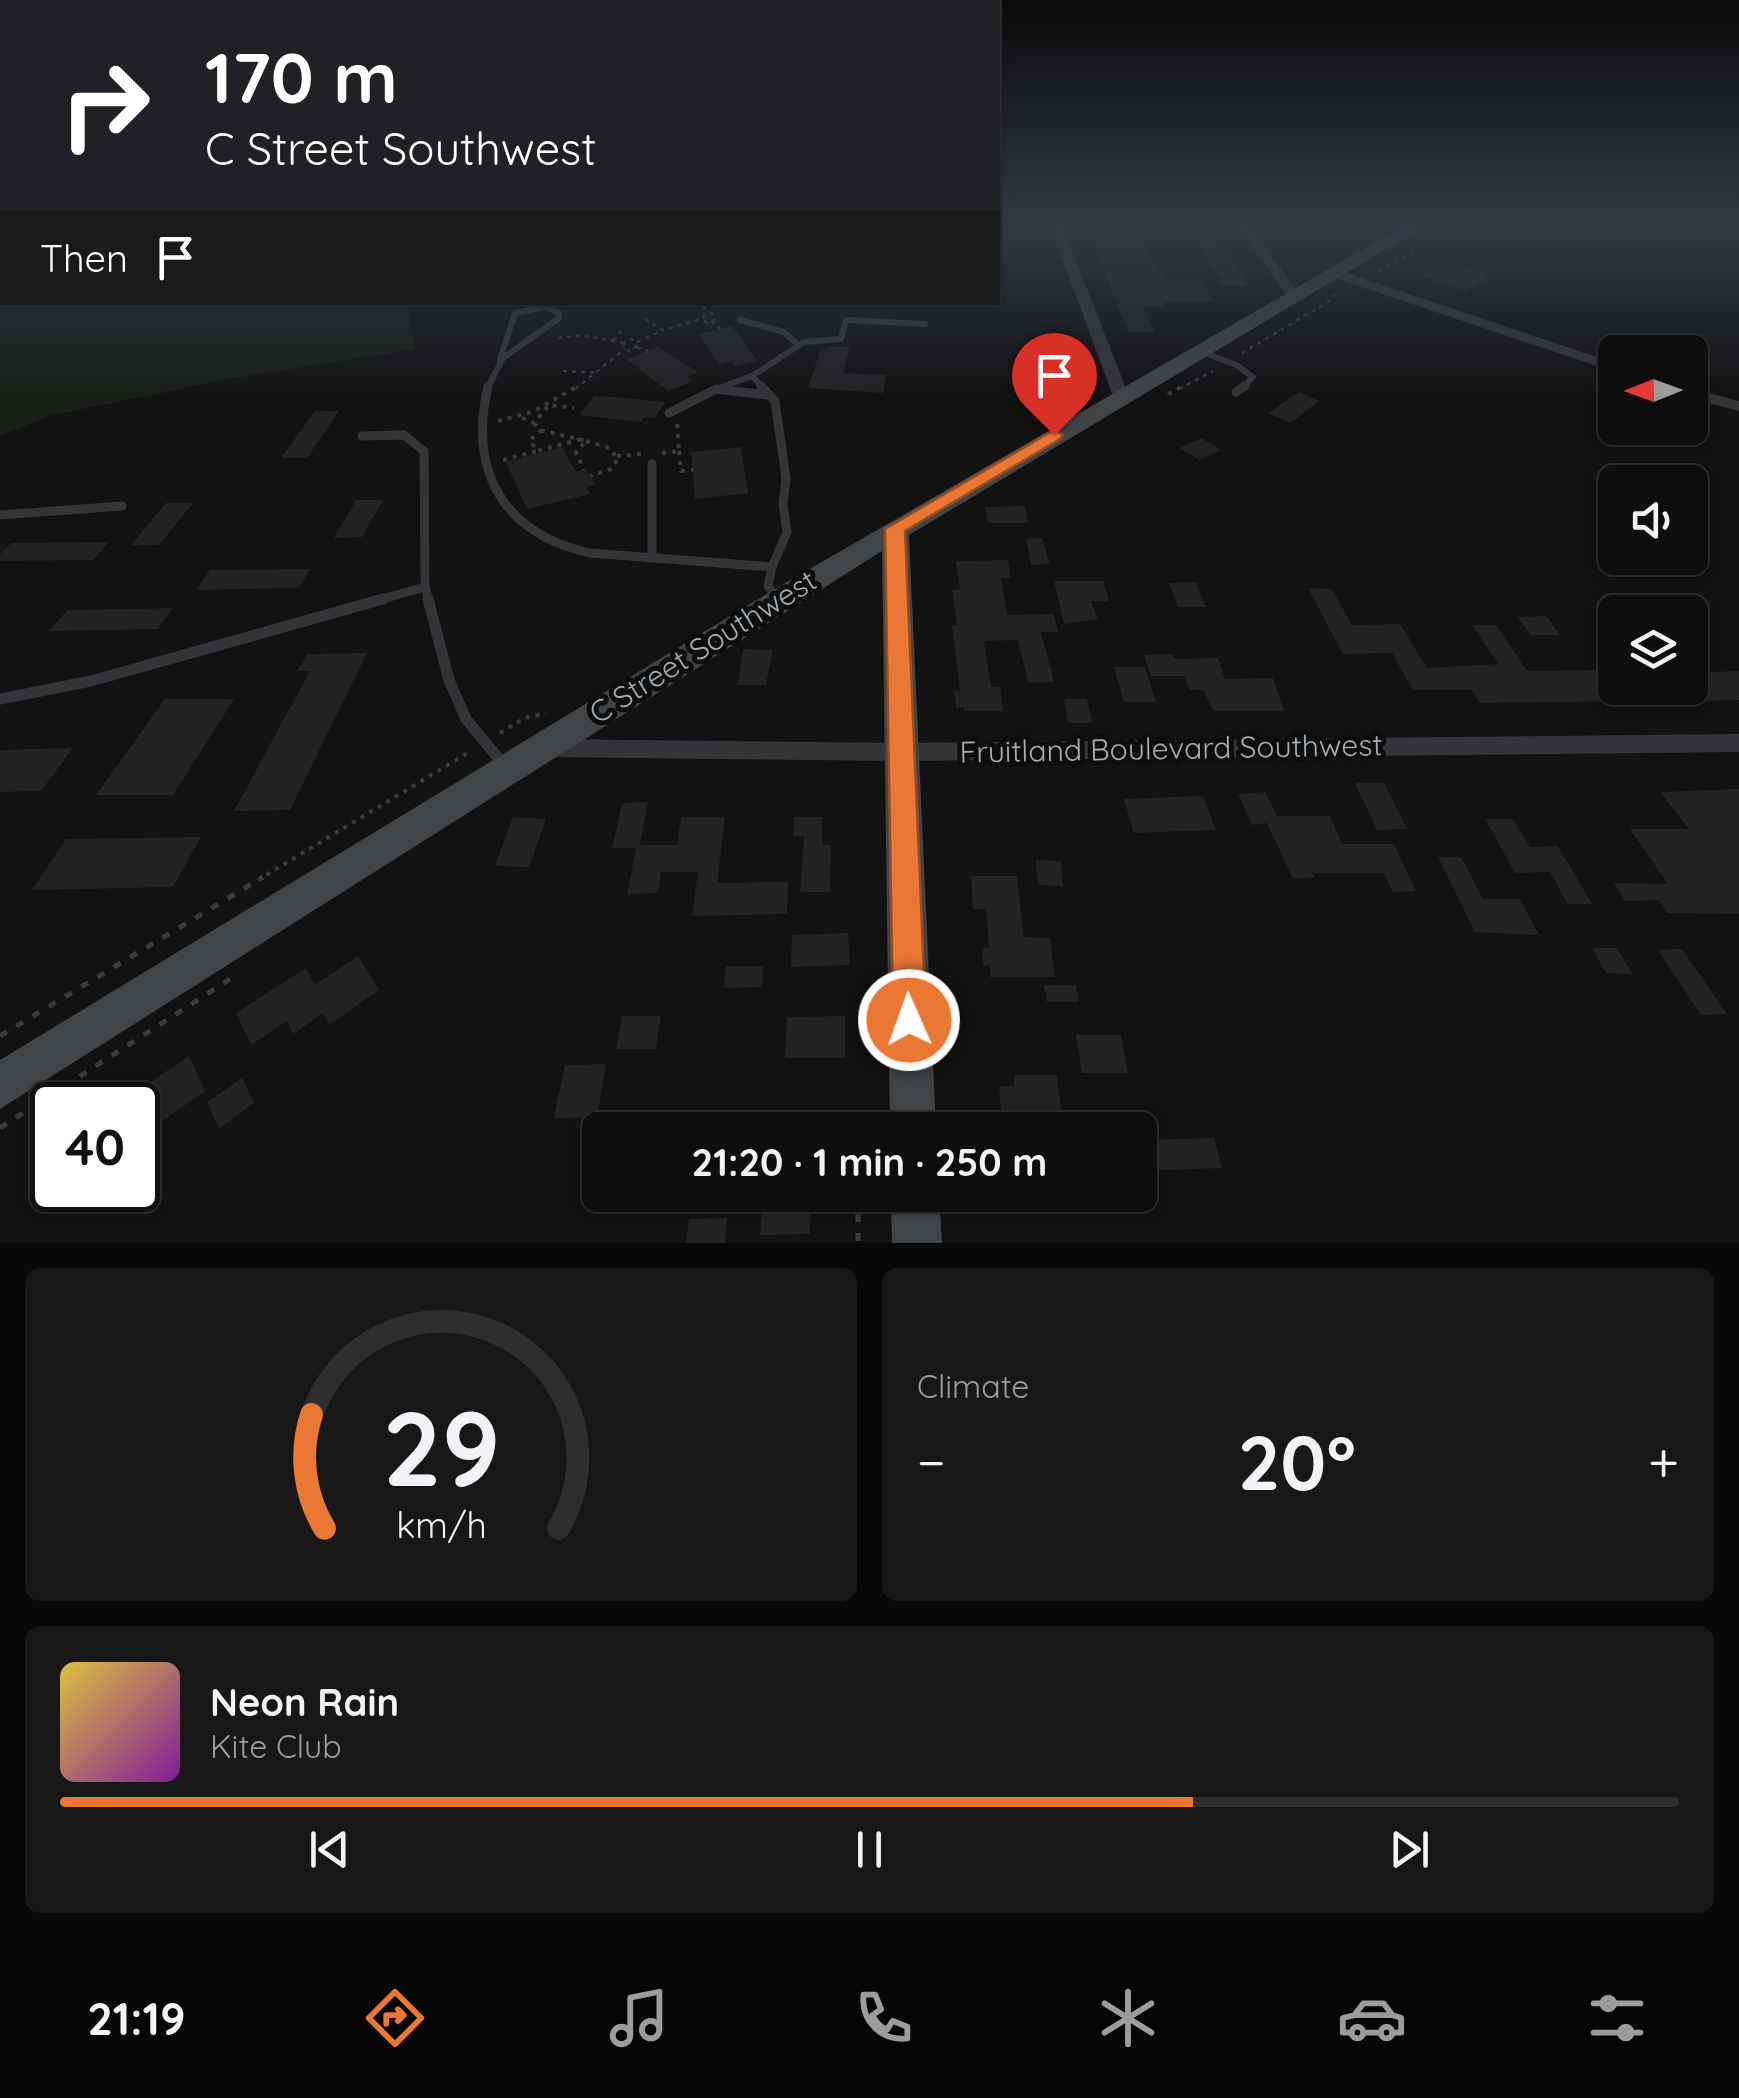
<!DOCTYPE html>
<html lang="en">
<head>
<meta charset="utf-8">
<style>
  :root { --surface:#0e0e0e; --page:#171717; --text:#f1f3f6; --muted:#9b9c9e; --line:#2e2e2e; --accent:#ea7834 }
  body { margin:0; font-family:Quicksand,sans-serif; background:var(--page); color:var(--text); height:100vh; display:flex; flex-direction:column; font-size:38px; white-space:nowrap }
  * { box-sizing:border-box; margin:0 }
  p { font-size:32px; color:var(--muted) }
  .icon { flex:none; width:55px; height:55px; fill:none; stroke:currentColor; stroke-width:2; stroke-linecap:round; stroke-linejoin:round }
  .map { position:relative; height:1243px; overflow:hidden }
  .details { display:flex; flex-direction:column; gap:25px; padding:25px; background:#080808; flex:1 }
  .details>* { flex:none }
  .banner { position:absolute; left:0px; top:0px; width:1000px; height:305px; box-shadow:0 2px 8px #0004,0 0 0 2px var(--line); background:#202124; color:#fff; overflow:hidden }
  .needle { width:65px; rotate:269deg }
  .tools { position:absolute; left:1598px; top:335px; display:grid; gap:20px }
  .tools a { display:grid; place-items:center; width:110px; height:110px; border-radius:15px; background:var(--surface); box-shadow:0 2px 8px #0004,0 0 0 2px var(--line); font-size:50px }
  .speed { position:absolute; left:30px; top:1082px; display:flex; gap:20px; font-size:50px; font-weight:700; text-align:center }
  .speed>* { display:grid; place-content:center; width:130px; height:130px; border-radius:50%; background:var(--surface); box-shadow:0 2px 8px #0004,0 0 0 2px var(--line); line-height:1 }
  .speed .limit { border:5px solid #111; border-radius:15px; background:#fff; color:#111 }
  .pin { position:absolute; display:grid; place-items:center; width:85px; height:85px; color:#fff; margin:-102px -42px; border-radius:50% 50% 50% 0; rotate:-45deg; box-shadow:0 0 10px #0007 }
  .pin .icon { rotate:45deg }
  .me { position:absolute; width:110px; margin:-55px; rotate:358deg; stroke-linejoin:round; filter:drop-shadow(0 0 8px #0008) }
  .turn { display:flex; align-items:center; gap:35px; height:210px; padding:0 40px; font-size:45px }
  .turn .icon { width:130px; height:130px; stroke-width:2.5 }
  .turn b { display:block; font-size:70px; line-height:85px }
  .then { display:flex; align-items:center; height:95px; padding:0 40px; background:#0003; gap:20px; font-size:38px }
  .big { font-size:75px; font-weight:800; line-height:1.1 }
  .details .widget { flex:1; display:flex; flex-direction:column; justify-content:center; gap:15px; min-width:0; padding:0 35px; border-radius:15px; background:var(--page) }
  .details .dial { align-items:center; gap:0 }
  .dial svg { height:260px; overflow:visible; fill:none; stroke:var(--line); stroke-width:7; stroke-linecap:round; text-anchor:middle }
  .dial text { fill:var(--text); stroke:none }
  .song { display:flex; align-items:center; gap:30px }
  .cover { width:120px; height:120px; border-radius:15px; background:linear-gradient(135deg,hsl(50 70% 55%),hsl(290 70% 35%)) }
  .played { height:10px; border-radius:5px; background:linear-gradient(90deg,var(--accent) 70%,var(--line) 70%) }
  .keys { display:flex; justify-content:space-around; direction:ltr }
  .heat { display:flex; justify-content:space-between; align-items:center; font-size:55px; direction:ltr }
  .details .tiles { flex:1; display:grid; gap:25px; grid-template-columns:1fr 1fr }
  .widget:last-child { grid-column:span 2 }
  .trip { position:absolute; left:582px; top:1112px; width:575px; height:100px; border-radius:15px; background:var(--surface); box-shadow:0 2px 8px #0004,0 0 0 2px var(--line); font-weight:800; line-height:100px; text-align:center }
  .dock { display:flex; height:160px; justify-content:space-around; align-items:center; background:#060606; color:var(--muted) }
  .dock .icon { width:70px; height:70px }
  .dock .active { color:var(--accent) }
  .dock b { font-size:45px; color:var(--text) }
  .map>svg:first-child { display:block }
  .green { fill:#191e18 }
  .building { fill:#222324 }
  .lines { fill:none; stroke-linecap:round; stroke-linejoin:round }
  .path-far2 { stroke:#393c3f; stroke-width:2.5; stroke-dasharray:4 5; stroke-linecap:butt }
  .path-far1 { stroke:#393c3f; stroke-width:4; stroke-dasharray:4 6; stroke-linecap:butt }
  .path { stroke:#393c3f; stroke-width:5; stroke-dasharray:8 11; stroke-linecap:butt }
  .lane-far2 { stroke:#333538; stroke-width:6 }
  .lane-far1 { stroke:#333538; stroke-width:9 }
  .lane { stroke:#333538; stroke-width:11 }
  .street { fill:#333538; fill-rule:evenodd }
  .secondary { fill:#414548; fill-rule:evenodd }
  .route { fill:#ea7834; stroke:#984e22; stroke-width:2.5 }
  .labels { text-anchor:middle; stroke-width:10; stroke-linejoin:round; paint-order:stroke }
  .street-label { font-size:30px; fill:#a4adb3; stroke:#0d0d0e }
</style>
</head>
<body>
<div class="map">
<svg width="1739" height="1243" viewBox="0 0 1739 1243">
  <rect width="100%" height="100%" fill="#121213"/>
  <path class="green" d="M 0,233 L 2,302 L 407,303 L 415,349 L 228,379 L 49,416 L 0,436 Z"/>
  <path class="building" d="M 1162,225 L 1143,241 L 1165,281 L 1202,281 L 1214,302 L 1164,302 L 1167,307 L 1143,307 L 1155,332 L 1128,332 L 1087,227 Z
    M 1188,226 L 1209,226 L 1248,285 L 1224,286 Z
    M 1445,260 L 1492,275 L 1466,291 L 1421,276 Z
    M 732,326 L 748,347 L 758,361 L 735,366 L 731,361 L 719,364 L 698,334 Z
    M 658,347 L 698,372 L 688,376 L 693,381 L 668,391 L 626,359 Z
    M 827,347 L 850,347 L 843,373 L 886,375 L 883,393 L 808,388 L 820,352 Z
    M 1299,392 L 1319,401 L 1290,423 L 1268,413 Z
    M 594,396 L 614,397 L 665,402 L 655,418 L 644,417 L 641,422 L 579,415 Z
    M 315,411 L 339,411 L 307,458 L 281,458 Z
    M 1202,438 L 1221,450 L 1199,460 L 1180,448 Z
    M 562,447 L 576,472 L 586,469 L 595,484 L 586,487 L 590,494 L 527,509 L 506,462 Z
    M 741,447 L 748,493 L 695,499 L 691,452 Z
    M 356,500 L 383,500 L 362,537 L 334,538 Z
    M 166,503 L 193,503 L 159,545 L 131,545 Z
    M 1025,506 L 1028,523 L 988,523 L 985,507 Z
    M 1042,538 L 1050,564 L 1031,565 L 1026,539 Z
    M 109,542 L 93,560 L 0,561 L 0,554 L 11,543 Z
    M 1008,560 L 1011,578 L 1001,578 L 1007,615 L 1054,614 L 1058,632 L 1041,632 L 1054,682 L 1028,683 L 1018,640 L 984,641 L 991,687 L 1000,687 L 1003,711 L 964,711 L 964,707 L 956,708 L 954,690 L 960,691 L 952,625 L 957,625 L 952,590 L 960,590 L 956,561 Z
    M 310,569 L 299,588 L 196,590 L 210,570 Z
    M 1054,581 L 1103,581 L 1109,601 L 1091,601 L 1098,619 L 1064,624 Z
    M 1196,582 L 1206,607 L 1178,607 L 1169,583 Z
    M 1308,588 L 1332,589 L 1352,625 L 1400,624 L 1427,668 L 1498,664 L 1472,625 L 1496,625 L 1527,671 L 1602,670 L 1626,701 L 1480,703 L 1472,690 L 1413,690 L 1392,653 L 1343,654 Z
    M 173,608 L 158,629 L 49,631 L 67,610 Z
    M 1546,616 L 1560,635 L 1531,635 L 1517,617 Z
    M 743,649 L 773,650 L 766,685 L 738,685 Z
    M 367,653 L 290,810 L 234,811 L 310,671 L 297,671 L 307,654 Z
    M 1172,654 L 1174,659 L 1218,658 L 1225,679 L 1273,678 L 1284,711 L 1214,711 L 1203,690 L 1190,690 L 1184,676 L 1151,676 L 1144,655 Z
    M 1114,667 L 1145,667 L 1156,702 L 1124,702 Z
    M 1739,671 L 1739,700 L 1690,701 L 1690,673 Z
    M 165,699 L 234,699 L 173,795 L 96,795 Z
    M 1064,699 L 1087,699 L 1092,723 L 1068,723 Z
    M 73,748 L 41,791 L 0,792 L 0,750 Z
    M 1355,783 L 1384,783 L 1407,829 L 1377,830 Z
    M 1739,789 L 1739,914 L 1667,913 L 1659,900 L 1625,901 L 1614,883 L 1668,884 L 1630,829 L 1689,829 L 1660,792 Z
    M 1265,792 L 1277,816 L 1330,816 L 1342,844 L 1394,844 L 1416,891 L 1393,892 L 1384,873 L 1313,873 L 1315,877 L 1293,879 L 1267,823 L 1252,825 L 1238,794 Z
    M 1203,796 L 1216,830 L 1134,833 L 1124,799 Z
    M 648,802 L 640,845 L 677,845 L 681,817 L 725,817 L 717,883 L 788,882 L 787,914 L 692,916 L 698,872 L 661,872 L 658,893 L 627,894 L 636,848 L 612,848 L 622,803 Z
    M 513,817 L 546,819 L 529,867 L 495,866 Z
    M 794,817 L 822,817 L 822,845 L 831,845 L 830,892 L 800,892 L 804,836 L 793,836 Z
    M 1485,819 L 1513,819 L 1530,847 L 1558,846 L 1592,904 L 1568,904 L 1550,872 L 1515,873 Z
    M 201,837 L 173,887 L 32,890 L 66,839 Z
    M 1438,857 L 1461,857 L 1483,899 L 1520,899 L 1539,935 L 1475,932 Z
    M 1036,860 L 1061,861 L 1063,886 L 1038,885 Z
    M 971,876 L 1017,876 L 1024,937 L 1050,938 L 1055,977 L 990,977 L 990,965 L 983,966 L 982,948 L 989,948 L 986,909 L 973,909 Z
    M 848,933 L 850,965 L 791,967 L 792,935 Z
    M 1592,948 L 1617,948 L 1632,974 L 1606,973 Z
    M 1682,949 L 1727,1014 L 1701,1015 L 1658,950 Z
    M 358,956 L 379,990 L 329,1025 L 323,1013 L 293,1034 L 287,1021 L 251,1045 L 236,1013 L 306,968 L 315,985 Z
    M 726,966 L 763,966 L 762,987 L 724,988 Z
    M 1044,985 L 1076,985 L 1079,1002 L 1047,1002 Z
    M 622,1016 L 661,1016 L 656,1049 L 616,1049 Z
    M 845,1016 L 845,1058 L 785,1058 L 787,1017 Z
    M 1076,1035 L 1121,1035 L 1128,1073 L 1082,1073 Z
    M 189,1056 L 205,1091 L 138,1138 L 138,1105 L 117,1105 Z
    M 606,1064 L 597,1117 L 554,1118 L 565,1065 Z
    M 1014,1075 L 1057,1075 L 1063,1124 L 1018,1124 L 1016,1110 L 1001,1110 L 999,1086 L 1014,1086 Z
    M 242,1078 L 254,1103 L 219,1129 L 207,1102 Z
    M 1214,1138 L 1222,1168 L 1140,1171 L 1140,1140 Z
    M 763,1195 L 811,1195 L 810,1234 L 760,1235 Z
    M 727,1218 L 725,1243 L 686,1243 L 689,1219 Z"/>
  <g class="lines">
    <path class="path-far2" d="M 1379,271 L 1413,252 L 1408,250
      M 702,309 L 719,305
      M703.5 318a5.5 5.5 0 1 1 11 0a5.5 5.5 0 1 1-11 0Z
      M 645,319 L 663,330 L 701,319
      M 711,321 L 720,329
      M 558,338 L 582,335 L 624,343
      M624 345a6 6 0 1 1 12 0a6 6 0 1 1-12 0Z
      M 613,341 L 622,330
      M 637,342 L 663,330
      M 637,347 L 648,351
      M 1242,353 L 1333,299 L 1334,294
      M 563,371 L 597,373
      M 575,389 L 625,349
      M 1179,389 L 1213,371"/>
    <path class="path-far1" d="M 1168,394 L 1183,386
      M 522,418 L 534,423 L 549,405 L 574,408
      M 498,421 L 532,412 L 578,386
      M 534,423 L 540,430 L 586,441 L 576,452 L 584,470
      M 542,430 L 530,440 L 537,451 L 581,439
      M 586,441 L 609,448 L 618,459 L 611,469 L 590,476
      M 679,451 L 681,471 L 693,470
      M 662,453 L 679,451 L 677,423
      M 617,456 L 642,454
      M 503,460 L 537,451
      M 500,733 L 525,718 L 546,713
      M 258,880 L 471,751"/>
    <path class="path" d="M 0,1036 L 263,877
      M 0,1128 L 230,979
      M 858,1195 L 858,1243"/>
    <path class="lane-far2" d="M 740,320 L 784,332 L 799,346
      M 1200,351 L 1236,365 L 1253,377 L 1241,389
      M 722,387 L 752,376
      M 487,389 L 503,358 L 559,318 L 559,313 L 545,307 L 515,313 L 500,360
      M 764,389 L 752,376 L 804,342 L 841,339 L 846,320 L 925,324"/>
    <path class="lane-far1" d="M 488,386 C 468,472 504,534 590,553 L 772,567 L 768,586 L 777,599
      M 761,386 L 775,401 L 786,478 L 783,504 L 787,532 L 772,567
      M 1236,392 L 1245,386
      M 669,413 L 716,389 L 767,395
      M 362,436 L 404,435 L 424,451 L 425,587 L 429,601
      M 652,464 L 652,558
      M 0,515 L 122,506
      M 375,601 L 425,587"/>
    <path class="lane" d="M 428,599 L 449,680 L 466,719 L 504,765
      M 0,699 L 91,681 L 383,599"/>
    <path class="street" d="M 1050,225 L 1062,225 L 1129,396 L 1126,399 L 1116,399 L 1113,396 Z
      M 1237,225 L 1249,225 L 1300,296 L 1299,299 L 1289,299 Z
      M 1329,270 L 1337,270 L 1615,363 L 1615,372 L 1329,276 Z
      M 1690,388 L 1739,401 L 1739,411 L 1690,398 Z
      M 1739,734 L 1739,752 L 901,761 L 544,757 L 536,754 L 533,748 L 536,742 L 544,739 L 901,743 Z"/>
    <path class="secondary" d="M 1405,225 L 1426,225 L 909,535 L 936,1130 L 890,1130 L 882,551 L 0,1109 L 0,1060 L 768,593 Z
      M 891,1195 L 939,1195 L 942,1243 L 892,1243 Z"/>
  </g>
  <linearGradient id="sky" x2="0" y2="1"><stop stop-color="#0a0a0a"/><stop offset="0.56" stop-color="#333944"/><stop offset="1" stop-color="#333944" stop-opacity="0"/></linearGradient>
  <rect width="1739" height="399" fill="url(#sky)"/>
  <path class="route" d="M 1054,430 L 1063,435 L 1060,439 L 905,531 L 926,1020 L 921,1031 L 909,1036 L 898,1031 L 893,1020 L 885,529 Z"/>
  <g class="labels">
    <g class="street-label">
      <text transform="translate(703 647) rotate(-32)" y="10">C Street Southwest</text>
      <text transform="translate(1171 749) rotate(-1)" y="10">Fruitland Boulevard Southwest</text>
    </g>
  </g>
</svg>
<div class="tools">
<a><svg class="needle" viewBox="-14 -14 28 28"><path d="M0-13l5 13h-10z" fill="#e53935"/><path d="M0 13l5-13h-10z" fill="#9b9c9e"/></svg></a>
<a><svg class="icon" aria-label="sound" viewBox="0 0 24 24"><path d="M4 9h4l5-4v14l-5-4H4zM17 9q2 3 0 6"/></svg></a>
<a><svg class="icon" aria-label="layers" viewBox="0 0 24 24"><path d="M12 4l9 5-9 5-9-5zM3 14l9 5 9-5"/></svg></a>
</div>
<div class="speed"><div class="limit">40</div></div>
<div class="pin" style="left:1054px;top:435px;background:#d93025"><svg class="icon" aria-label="arrive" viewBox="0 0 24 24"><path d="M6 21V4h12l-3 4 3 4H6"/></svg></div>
<svg class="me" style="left:909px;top:1020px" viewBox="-20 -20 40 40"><circle r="17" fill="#ea7834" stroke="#fff" stroke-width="3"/><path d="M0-11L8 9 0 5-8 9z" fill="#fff"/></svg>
<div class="trip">21:20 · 1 min · 250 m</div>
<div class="banner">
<div class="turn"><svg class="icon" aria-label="right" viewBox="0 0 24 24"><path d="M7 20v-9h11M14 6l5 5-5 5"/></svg><div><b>170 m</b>C Street Southwest</div></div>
<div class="then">Then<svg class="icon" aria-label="arrive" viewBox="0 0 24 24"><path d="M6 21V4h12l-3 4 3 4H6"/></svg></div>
</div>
</div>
<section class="details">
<div class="tiles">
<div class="widget dial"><svg viewBox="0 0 100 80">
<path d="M14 69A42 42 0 1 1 86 69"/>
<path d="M14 69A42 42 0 0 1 10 34" stroke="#ea7834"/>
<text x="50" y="56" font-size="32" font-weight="700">29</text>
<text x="50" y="72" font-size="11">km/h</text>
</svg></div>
<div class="widget"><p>Climate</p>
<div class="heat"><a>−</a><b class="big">20°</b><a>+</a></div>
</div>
<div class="widget">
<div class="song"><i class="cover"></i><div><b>Neon Rain</b><p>Kite Club</p></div></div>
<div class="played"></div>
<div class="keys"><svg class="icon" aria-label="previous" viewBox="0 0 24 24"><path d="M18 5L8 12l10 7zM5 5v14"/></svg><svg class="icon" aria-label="pause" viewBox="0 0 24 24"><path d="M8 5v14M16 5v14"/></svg><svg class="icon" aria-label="next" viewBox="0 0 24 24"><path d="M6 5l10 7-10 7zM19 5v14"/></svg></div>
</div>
</div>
</section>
<nav class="dock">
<b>21:19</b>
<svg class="icon active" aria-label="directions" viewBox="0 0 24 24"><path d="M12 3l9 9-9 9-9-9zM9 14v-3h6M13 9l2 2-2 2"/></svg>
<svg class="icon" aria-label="music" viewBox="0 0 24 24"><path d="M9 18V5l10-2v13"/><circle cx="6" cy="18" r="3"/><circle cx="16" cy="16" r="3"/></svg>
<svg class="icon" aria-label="phone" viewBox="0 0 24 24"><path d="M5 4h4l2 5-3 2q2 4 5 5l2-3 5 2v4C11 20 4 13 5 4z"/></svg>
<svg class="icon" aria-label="climate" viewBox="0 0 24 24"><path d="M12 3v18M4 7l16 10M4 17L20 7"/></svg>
<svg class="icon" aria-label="car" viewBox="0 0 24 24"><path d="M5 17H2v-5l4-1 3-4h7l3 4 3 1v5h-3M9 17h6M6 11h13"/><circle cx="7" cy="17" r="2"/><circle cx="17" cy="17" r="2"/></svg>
<svg class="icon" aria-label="filters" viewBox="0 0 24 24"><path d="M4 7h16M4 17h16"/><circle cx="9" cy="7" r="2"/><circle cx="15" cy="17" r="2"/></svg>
</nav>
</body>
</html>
